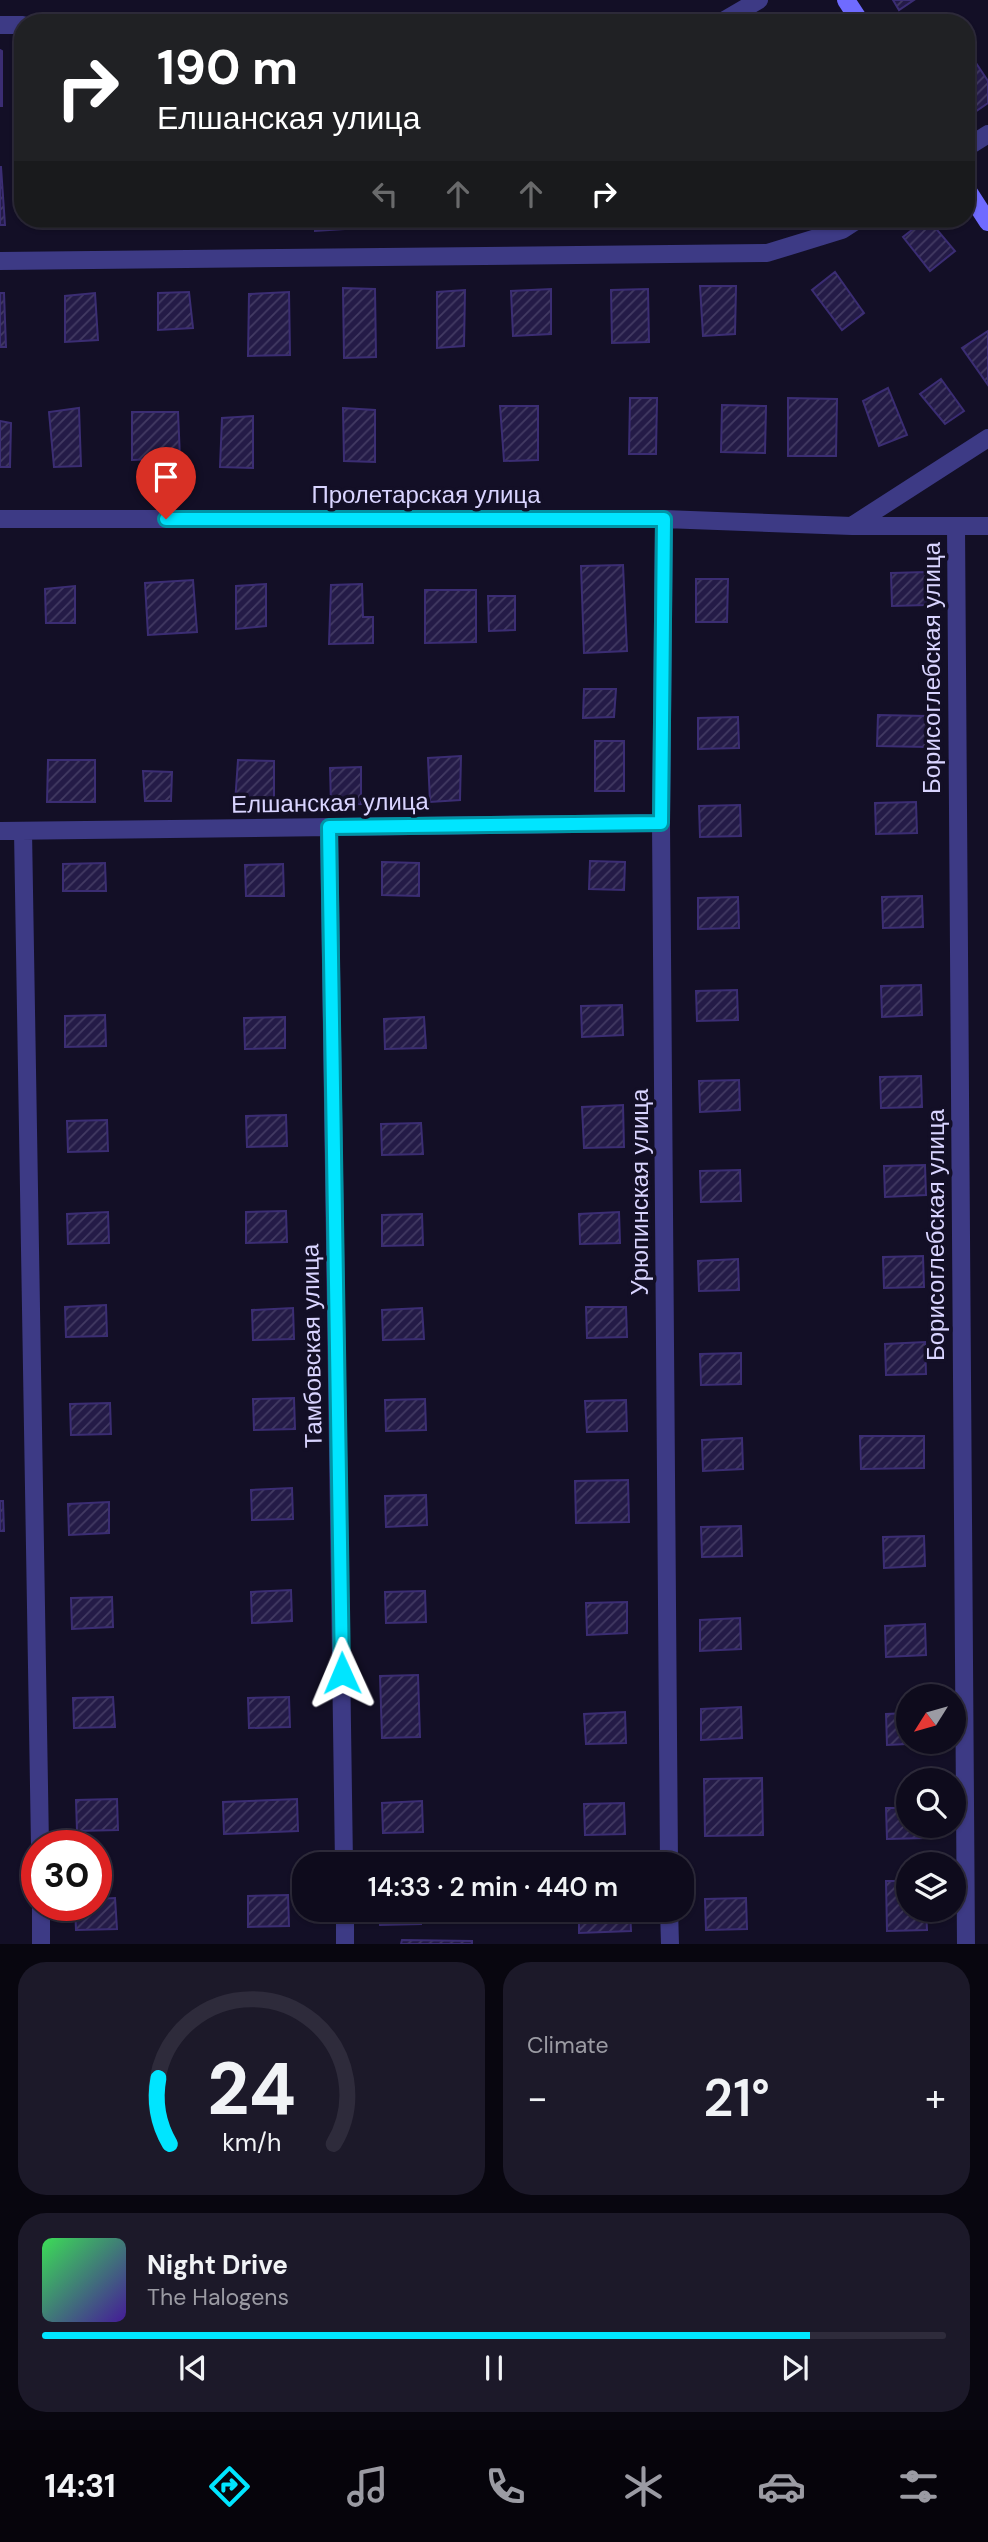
<!DOCTYPE html>
<html lang="en">
<head>
<meta charset="utf-8">
<style>
  :root { --surface:#0e0b1c; --page:#1c1929; --text:#f1f3f6; --muted:#9b9ba3; --line:#2e2b3b; --accent:#00e5ff }
  body { margin:0; font-family:"DM Sans",sans-serif; background:var(--page); color:var(--text); height:100vh; display:flex; flex-direction:column; font-size:26px; white-space:nowrap }
  * { box-sizing:border-box; margin:0 }
  p { font-size:23px; color:var(--muted) }
  .icon { flex:none; width:38px; height:38px; fill:none; stroke:currentColor; stroke-width:2; stroke-linecap:round; stroke-linejoin:round }
  .map { position:relative; height:1944px; overflow:hidden }
  .side { display:flex; flex-direction:column; gap:18px; padding:18px; background:#08060f; flex:1 }
  .side>* { flex:none }
  .guide { position:absolute; left:14px; top:14px; width:961px; height:214px; border-radius:28px; box-shadow:0 2px 5px #0004,0 0 0 2px var(--line); background:#202124; color:#fff; overflow:hidden }
  .needle { width:46px; rotate:233deg }
  .controls { position:absolute; left:896px; top:1684px; display:grid; gap:14px }
  .controls a { display:grid; place-items:center; width:70px; height:70px; border-radius:50%; background:var(--surface); box-shadow:0 2px 5px #0004,0 0 0 2px var(--line); font-size:35px }
  .speed { position:absolute; left:21px; top:1830px; display:flex; gap:14px; font-size:35px; font-weight:700; text-align:center }
  .speed>* { display:grid; place-content:center; width:91px; height:91px; border-radius:50%; background:var(--surface); box-shadow:0 2px 5px #0004,0 0 0 2px var(--line); line-height:1 }
  .speed .limit { border:10px solid #d22; background:#fff; color:#111 }
  .pin { position:absolute; display:grid; place-items:center; width:60px; height:60px; color:#fff; margin:-72px -30px; border-radius:50% 50% 50% 0; rotate:-45deg; box-shadow:0 0 7px #0007 }
  .pin .icon { rotate:45deg }
  .me { position:absolute; width:77px; margin:-38px; rotate:359deg; stroke-linejoin:round; filter:drop-shadow(0 0 5px #0008) }
  .turn { display:flex; align-items:center; gap:24px; height:147px; padding:0 28px; font-size:32px }
  .turn .icon { width:91px; height:91px; stroke-width:2.5 }
  .turn b { display:block; font-size:49px; line-height:60px }
  .lanes { display:flex; align-items:center; height:66px; padding:0 28px; background:#0003; justify-content:center; gap:35px; direction:ltr }
  .lanes .off { opacity:.35 }
  .big { font-size:52px; font-weight:600; line-height:1.1 }
  .side .widget { flex:1; display:flex; flex-direction:column; justify-content:center; gap:10px; min-width:0; padding:0 24px; border-radius:28px; background:var(--page) }
  .side .dial { align-items:center; gap:0 }
  .dial svg { height:182px; overflow:visible; fill:none; stroke:var(--line); stroke-width:7; stroke-linecap:round; text-anchor:middle }
  .dial text { fill:var(--text); stroke:none }
  .song { display:flex; align-items:center; gap:21px }
  .cover { width:84px; height:84px; border-radius:10px; background:linear-gradient(135deg,hsl(130 70% 55%),hsl(260 70% 35%)) }
  .played { height:7px; border-radius:4px; background:linear-gradient(90deg,var(--accent) 85%,var(--line) 85%) }
  .keys { display:flex; justify-content:space-around; direction:ltr }
  .heat { display:flex; justify-content:space-between; align-items:center; font-size:38px; direction:ltr }
  .side .tiles { flex:1; display:grid; gap:18px; grid-template-columns:1fr 1fr }
  .widget:last-child { grid-column:span 2 }
  .trip { position:absolute; left:292px; top:1852px; width:402px; height:70px; border-radius:28px; background:var(--surface); box-shadow:0 2px 5px #0004,0 0 0 2px var(--line); font-weight:600; line-height:70px; text-align:center }
  .tabs { display:flex; height:112px; justify-content:space-around; align-items:center; background:#06040b; color:var(--muted) }
  .tabs .icon { width:49px; height:49px }
  .tabs .selected { color:var(--accent) }
  .tabs b { font-size:32px; color:var(--text) }
  .map>svg:first-child { display:block }
  .building { fill:url(#building-hatch); stroke:#3b2d73; stroke-width:2 }
  .lines { fill:none; stroke-linecap:round; stroke-linejoin:round }
  .street { stroke:#3d3a85; stroke-width:18 }
  .secondary { stroke:#6f6bff; stroke-width:18 }
  .route-casing { stroke:#0095a6; stroke-width:18 }
  .route { stroke:#00e5ff; stroke-width:12 }
  .labels { text-anchor:middle; stroke-width:7; stroke-linejoin:round; paint-order:stroke }
  .street-label { font-size:24px; fill:#d9d4ff; stroke:#130f26 }
</style>
</head>
<body>
<div class="map">
<svg width="988" height="1944" viewBox="0 0 988 1944">
  <defs>
    <pattern id="building-hatch" width="6" height="6" patternUnits="userSpaceOnUse" patternTransform="scale(1.75)"><rect width="6" height="6" fill="#241b47"/><path d="M-1 1l2-2M0 6l6-6M5 7l2-2" fill="none" stroke="#433b63"/></pattern>
  </defs>
  <rect width="100%" height="100%" fill="#130f26"/>
  <path class="building" d="M 893,0 L 914,0 L 899,10 Z
    M 796,14 L 802,23 L 784,23 Z
    M 0,50 L 2,51 L 2,106 L 0,106 Z
    M 972,57 L 988,81 L 988,103 L 966,118 L 966,61 Z
    M 1,167 L 5,225 L 0,225 L 0,167 Z
    M 90,219 L 161,219 L 160,228 L 90,229 Z
    M 227,219 L 266,219 L 266,225 L 228,228 Z
    M 315,219 L 343,219 L 344,229 L 315,231 Z
    M 435,219 L 469,219 L 469,227 L 435,229 Z
    M 783,219 L 812,219 L 788,229 Z
    M 926,219 L 928,219 L 955,251 L 930,271 L 903,237 Z
    M 835,272 L 864,313 L 842,330 L 812,290 Z
    M 700,286 L 736,286 L 735,334 L 703,336 Z
    M 343,288 L 375,289 L 376,357 L 344,358 Z
    M 551,289 L 551,334 L 513,336 L 511,291 Z
    M 648,289 L 649,342 L 612,343 L 611,290 Z
    M 465,290 L 464,346 L 437,348 L 437,292 Z
    M 189,292 L 193,328 L 158,330 L 158,293 Z
    M 289,292 L 290,355 L 248,356 L 249,294 Z
    M 0,293 L 4,293 L 6,347 L 0,347 Z
    M 95,293 L 98,340 L 65,342 L 65,296 Z
    M 988,331 L 988,385 L 962,348 Z
    M 941,379 L 964,411 L 945,424 L 920,394 Z
    M 888,388 L 907,435 L 879,446 L 863,401 Z
    M 630,398 L 657,398 L 656,454 L 629,454 Z
    M 788,398 L 837,399 L 836,456 L 788,456 Z
    M 722,405 L 766,406 L 765,453 L 721,452 Z
    M 500,406 L 538,406 L 538,460 L 504,461 Z
    M 79,408 L 81,466 L 54,467 L 49,412 Z
    M 343,408 L 375,410 L 375,462 L 344,461 Z
    M 132,412 L 178,412 L 180,458 L 132,460 Z
    M 253,416 L 253,468 L 220,467 L 222,418 Z
    M 0,421 L 11,423 L 10,467 L 0,467 Z
    M 623,565 L 627,651 L 584,653 L 581,566 Z
    M 926,572 L 927,605 L 892,606 L 891,573 Z
    M 696,579 L 728,579 L 727,622 L 696,622 Z
    M 193,580 L 197,632 L 148,635 L 145,583 Z
    M 266,584 L 266,626 L 236,629 L 236,586 Z
    M 362,584 L 363,617 L 373,617 L 373,643 L 329,644 L 331,585 Z
    M 75,586 L 75,623 L 46,623 L 45,589 Z
    M 425,590 L 476,590 L 476,642 L 425,643 Z
    M 488,596 L 515,596 L 515,630 L 489,631 Z
    M 584,689 L 616,689 L 614,717 L 583,718 Z
    M 878,715 L 927,716 L 927,747 L 877,746 Z
    M 738,717 L 739,748 L 698,749 L 698,718 Z
    M 595,741 L 624,741 L 624,791 L 595,791 Z
    M 461,756 L 460,800 L 430,802 L 428,758 Z
    M 48,760 L 95,760 L 95,802 L 47,802 Z
    M 238,760 L 274,761 L 274,804 L 235,803 Z
    M 361,767 L 361,804 L 331,805 L 330,768 Z
    M 143,771 L 172,772 L 171,801 L 145,801 Z
    M 916,802 L 917,833 L 876,834 L 875,803 Z
    M 740,805 L 741,836 L 700,837 L 699,806 Z
    M 590,861 L 625,862 L 624,890 L 589,889 Z
    M 382,862 L 419,863 L 419,896 L 382,895 Z
    M 105,863 L 106,891 L 63,891 L 63,864 Z
    M 283,864 L 284,896 L 246,896 L 245,865 Z
    M 922,896 L 923,927 L 883,928 L 882,897 Z
    M 738,897 L 739,928 L 698,929 L 698,898 Z
    M 921,985 L 922,1015 L 882,1017 L 881,986 Z
    M 737,990 L 738,1020 L 697,1021 L 696,991 Z
    M 622,1005 L 623,1035 L 582,1037 L 581,1006 Z
    M 105,1015 L 106,1046 L 65,1047 L 65,1016 Z
    M 285,1017 L 285,1048 L 245,1049 L 244,1018 Z
    M 424,1017 L 426,1048 L 385,1049 L 384,1019 Z
    M 921,1076 L 922,1107 L 881,1108 L 880,1077 Z
    M 739,1080 L 740,1110 L 700,1112 L 699,1081 Z
    M 623,1105 L 624,1147 L 584,1148 L 582,1107 Z
    M 286,1115 L 287,1146 L 247,1147 L 246,1116 Z
    M 107,1120 L 108,1151 L 68,1152 L 67,1121 Z
    M 421,1123 L 423,1154 L 382,1155 L 381,1124 Z
    M 925,1165 L 926,1195 L 885,1197 L 884,1166 Z
    M 740,1170 L 741,1201 L 701,1202 L 700,1171 Z
    M 286,1211 L 287,1242 L 246,1243 L 246,1212 Z
    M 108,1212 L 109,1243 L 68,1244 L 67,1214 Z
    M 619,1212 L 620,1243 L 580,1244 L 579,1214 Z
    M 422,1214 L 423,1245 L 382,1246 L 382,1215 Z
    M 923,1256 L 924,1287 L 884,1288 L 883,1257 Z
    M 738,1259 L 739,1290 L 699,1291 L 698,1261 Z
    M 106,1305 L 107,1336 L 66,1337 L 65,1307 Z
    M 586,1307 L 626,1307 L 627,1337 L 587,1338 Z
    M 293,1308 L 294,1339 L 253,1340 L 252,1310 Z
    M 422,1308 L 424,1339 L 383,1340 L 382,1310 Z
    M 925,1342 L 926,1374 L 886,1375 L 885,1344 Z
    M 741,1353 L 741,1384 L 701,1385 L 700,1354 Z
    M 294,1398 L 295,1429 L 254,1430 L 253,1399 Z
    M 425,1399 L 426,1430 L 386,1431 L 385,1400 Z
    M 626,1400 L 627,1431 L 587,1432 L 585,1401 Z
    M 110,1403 L 111,1434 L 71,1435 L 70,1404 Z
    M 860,1436 L 924,1436 L 924,1468 L 861,1469 Z
    M 742,1438 L 743,1469 L 703,1471 L 702,1440 Z
    M 628,1480 L 629,1522 L 576,1523 L 575,1481 Z
    M 292,1488 L 293,1519 L 252,1520 L 251,1490 Z
    M 426,1495 L 427,1525 L 386,1527 L 385,1496 Z
    M 0,1501 L 3,1501 L 4,1531 L 0,1531 Z
    M 109,1502 L 109,1533 L 69,1535 L 68,1504 Z
    M 741,1526 L 742,1556 L 702,1557 L 701,1527 Z
    M 924,1536 L 925,1566 L 884,1568 L 883,1537 Z
    M 291,1590 L 292,1621 L 252,1623 L 251,1592 Z
    M 425,1591 L 426,1622 L 386,1623 L 385,1592 Z
    M 112,1597 L 113,1627 L 72,1629 L 71,1598 Z
    M 627,1602 L 627,1633 L 587,1635 L 586,1603 Z
    M 740,1618 L 741,1649 L 700,1651 L 700,1620 Z
    M 925,1624 L 926,1655 L 886,1657 L 885,1626 Z
    M 418,1675 L 420,1737 L 382,1738 L 380,1676 Z
    M 113,1697 L 115,1727 L 74,1728 L 73,1698 Z
    M 289,1697 L 290,1727 L 249,1728 L 248,1698 Z
    M 741,1707 L 742,1738 L 701,1740 L 701,1709 Z
    M 625,1712 L 626,1743 L 586,1744 L 584,1714 Z
    M 908,1713 L 908,1741 L 928,1741 L 928,1743 L 887,1745 L 886,1714 Z
    M 762,1778 L 763,1835 L 705,1836 L 704,1779 Z
    M 117,1799 L 118,1830 L 77,1831 L 76,1800 Z
    M 297,1799 L 298,1831 L 224,1834 L 223,1802 Z
    M 422,1801 L 423,1832 L 383,1833 L 382,1803 Z
    M 624,1803 L 625,1834 L 585,1835 L 584,1804 Z
    M 886,1808 L 908,1808 L 908,1825 L 927,1825 L 927,1838 L 887,1839 Z
    M 886,1881 L 908,1881 L 908,1909 L 926,1909 L 927,1930 L 887,1931 Z
    M 288,1895 L 289,1926 L 248,1927 L 248,1896 Z
    M 115,1898 L 117,1929 L 76,1930 L 75,1906 L 96,1906 L 96,1899 Z
    M 746,1898 L 747,1929 L 706,1930 L 705,1899 Z
    M 379,1909 L 420,1909 L 421,1924 L 380,1925 Z
    M 579,1909 L 630,1909 L 631,1931 L 579,1933 Z
    M 402,1940 L 472,1941 L 472,1944 L 401,1944 Z"/>
  <g class="lines">
    <path class="street" d="M 709,23 L 723,21 L 759,0
      M 0,25 L 23,25
      M 966,148 L 988,134
      M 0,261 L 767,253 L 842,230 L 859,219
      M 0,519 L 664,519 L 852,526 L 988,526
      M 664,519 L 661,823 L 669,1864
      M 853,525 L 988,438
      M 956,526 L 966,1944
      M 329,827 L 344,1864
      M 0,831 L 661,823
      M 23,831 L 40,1846
      M 41,1906 L 41,1944
      M 345,1909 L 345,1944
      M 669,1909 L 670,1944"/>
    <path class="secondary" d="M 846,0 L 861,23
      M 966,188 L 988,222"/>
  </g>
  <g class="lines">
    <defs>
      <path id="route" d="M 166,519 L 664,519 L 661,823 L 329,827 L 342,1673"/>
    </defs>
    <use href="#route" class="route-casing"/>
    <use href="#route" class="route"/>
  </g>
  <g class="labels">
    <g class="street-label">
      <text x="426" y="503">Пролетарская улица</text>
      <text transform="translate(932 668) rotate(-90)" y="8">Борисоглебская улица</text>
      <text transform="translate(330 803) rotate(-1)" y="8">Елшанская улица</text>
      <text transform="translate(640 1192) rotate(-90)" y="8">Урюпинская улица</text>
      <text transform="translate(936 1235) rotate(-90)" y="8">Борисоглебская улица</text>
      <text transform="translate(312 1346) rotate(-91)" y="8">Тамбовская улица</text>
    </g>
  </g>
</svg>
<div class="controls">
<a><svg class="needle" viewBox="-14 -14 28 28"><path d="M0-13l5 13h-10z" fill="#e53935"/><path d="M0 13l5-13h-10z" fill="#9b9ba3"/></svg></a>
<a><svg class="icon" aria-label="search" viewBox="0 0 24 24"><circle cx="10" cy="10" r="6"/><path d="M15 15l6 6"/></svg></a>
<a><svg class="icon" aria-label="layers" viewBox="0 0 24 24"><path d="M12 4l9 5-9 5-9-5zM3 14l9 5 9-5"/></svg></a>
</div>
<div class="speed"><div class="limit">30</div></div>
<div class="pin" style="left:166px;top:519px;background:#d93025"><svg class="icon" aria-label="arrive" viewBox="0 0 24 24"><path d="M6 21V4h12l-3 4 3 4H6"/></svg></div>
<svg class="me" style="left:342px;top:1673px" viewBox="-20 -20 40 40"><path d="M0-17L14 15 0 8-14 15z" fill="#00e5ff" stroke="#fff" stroke-width="4"/></svg>
<div class="trip">14:33 · 2 min · 440 m</div>
<div class="guide">
<div class="turn"><svg class="icon" aria-label="right" viewBox="0 0 24 24"><path d="M7 20v-9h11M14 6l5 5-5 5"/></svg><div><b>190 m</b>Елшанская улица</div></div>
<div class="lanes"><svg class="icon off" aria-label="left" viewBox="0 0 24 24"><path d="M17 20v-9H6M10 6l-5 5 5 5"/></svg><svg class="icon off" aria-label="ahead" viewBox="0 0 24 24"><path d="M12 20V5M6 11l6-6 6 6"/></svg><svg class="icon off" aria-label="ahead" viewBox="0 0 24 24"><path d="M12 20V5M6 11l6-6 6 6"/></svg><svg class="icon" aria-label="right" viewBox="0 0 24 24"><path d="M7 20v-9h11M14 6l5 5-5 5"/></svg></div>
</div>
</div>
<section class="side">
<div class="tiles">
<div class="widget dial"><svg viewBox="0 0 100 80">
<path d="M14 69A42 42 0 1 1 86 69"/>
<path d="M14 69A42 42 0 0 1 9 40" stroke="#00e5ff"/>
<text x="50" y="56" font-size="32" font-weight="700">24</text>
<text x="50" y="72" font-size="11">km/h</text>
</svg></div>
<div class="widget"><p>Climate</p>
<div class="heat"><a>−</a><b class="big">21°</b><a>+</a></div>
</div>
<div class="widget">
<div class="song"><i class="cover"></i><div><b>Night Drive</b><p>The Halogens</p></div></div>
<div class="played"></div>
<div class="keys"><svg class="icon" aria-label="previous" viewBox="0 0 24 24"><path d="M18 5L8 12l10 7zM5 5v14"/></svg><svg class="icon" aria-label="pause" viewBox="0 0 24 24"><path d="M8 5v14M16 5v14"/></svg><svg class="icon" aria-label="next" viewBox="0 0 24 24"><path d="M6 5l10 7-10 7zM19 5v14"/></svg></div>
</div>
</div>
</section>
<nav class="tabs">
<b>14:31</b>
<svg class="icon selected" aria-label="directions" viewBox="0 0 24 24"><path d="M12 3l9 9-9 9-9-9zM9 14v-3h6M13 9l2 2-2 2"/></svg>
<svg class="icon" aria-label="music" viewBox="0 0 24 24"><path d="M9 18V5l10-2v13"/><circle cx="6" cy="18" r="3"/><circle cx="16" cy="16" r="3"/></svg>
<svg class="icon" aria-label="phone" viewBox="0 0 24 24"><path d="M5 4h4l2 5-3 2q2 4 5 5l2-3 5 2v4C11 20 4 13 5 4z"/></svg>
<svg class="icon" aria-label="climate" viewBox="0 0 24 24"><path d="M12 3v18M4 7l16 10M4 17L20 7"/></svg>
<svg class="icon" aria-label="car" viewBox="0 0 24 24"><path d="M5 17H2v-5l4-1 3-4h7l3 4 3 1v5h-3M9 17h6M6 11h13"/><circle cx="7" cy="17" r="2"/><circle cx="17" cy="17" r="2"/></svg>
<svg class="icon" aria-label="filters" viewBox="0 0 24 24"><path d="M4 7h16M4 17h16"/><circle cx="9" cy="7" r="2"/><circle cx="15" cy="17" r="2"/></svg>
</nav>
</body>
</html>
